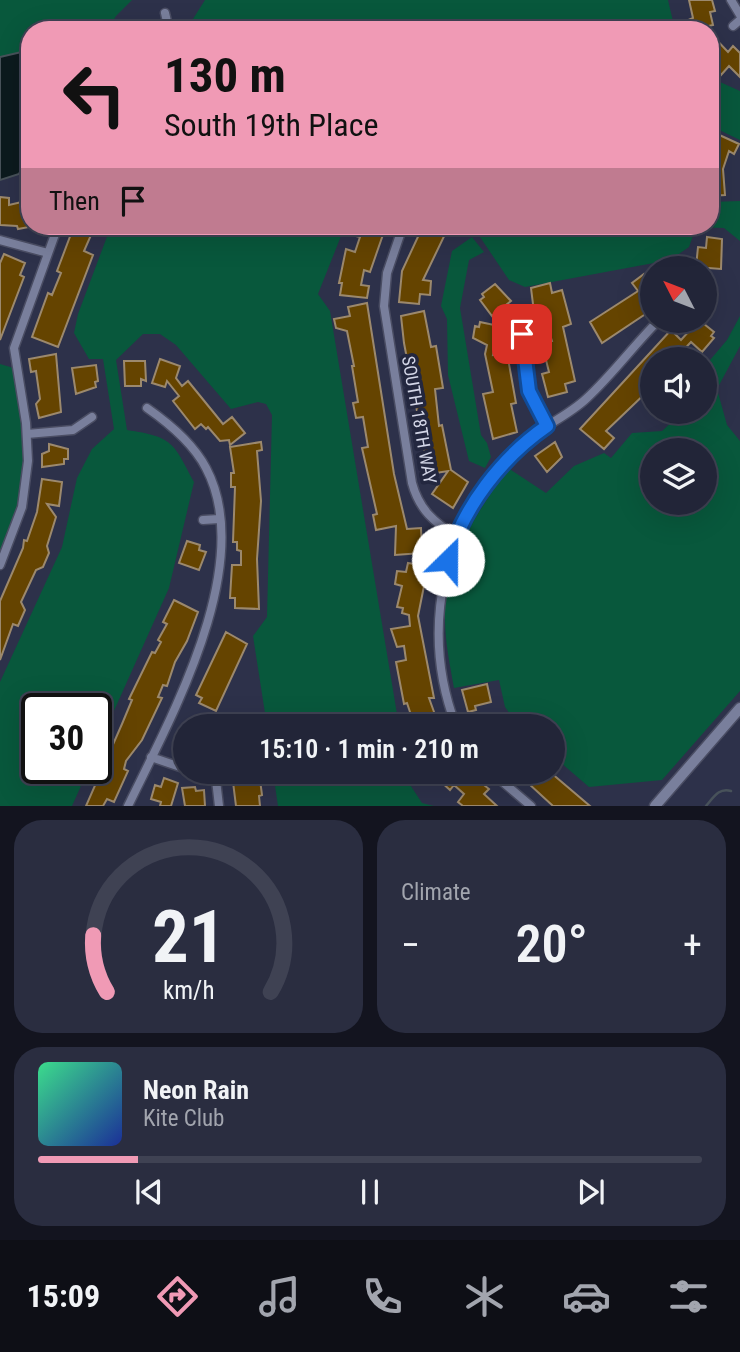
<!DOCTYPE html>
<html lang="en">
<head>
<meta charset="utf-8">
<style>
  :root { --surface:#222538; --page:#2a2d40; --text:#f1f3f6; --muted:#a2a5ae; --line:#3f4253; --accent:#f09ab5 }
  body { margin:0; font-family:"Roboto Condensed",sans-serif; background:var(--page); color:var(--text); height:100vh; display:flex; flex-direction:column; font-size:26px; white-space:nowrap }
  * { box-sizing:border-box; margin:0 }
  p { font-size:23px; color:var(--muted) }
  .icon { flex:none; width:38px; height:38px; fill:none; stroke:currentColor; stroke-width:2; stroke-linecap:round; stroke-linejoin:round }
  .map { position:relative; height:806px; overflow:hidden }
  .sheet { display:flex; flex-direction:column; gap:14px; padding:14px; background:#13141f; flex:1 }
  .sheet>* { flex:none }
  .top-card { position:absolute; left:21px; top:21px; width:698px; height:214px; border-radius:28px; box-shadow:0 7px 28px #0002,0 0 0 2px var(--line); background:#f09ab5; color:#111; overflow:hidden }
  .needle { width:46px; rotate:312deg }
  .buttons { position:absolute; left:640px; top:256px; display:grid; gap:14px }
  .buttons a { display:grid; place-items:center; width:77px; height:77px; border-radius:50%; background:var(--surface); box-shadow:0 7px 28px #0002,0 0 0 2px var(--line); font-size:35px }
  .speed { position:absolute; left:21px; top:693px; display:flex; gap:14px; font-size:35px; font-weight:700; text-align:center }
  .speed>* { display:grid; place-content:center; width:91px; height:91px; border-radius:50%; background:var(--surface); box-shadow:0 7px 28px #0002,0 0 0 2px var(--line); line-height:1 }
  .speed .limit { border:4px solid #111; border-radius:10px; background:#fff; color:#111 }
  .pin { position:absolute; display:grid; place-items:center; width:60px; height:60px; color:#fff; margin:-30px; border-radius:14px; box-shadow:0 4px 10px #0006 }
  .me { position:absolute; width:77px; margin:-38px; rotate:23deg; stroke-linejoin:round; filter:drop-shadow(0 0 5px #0008) }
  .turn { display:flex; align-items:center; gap:24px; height:147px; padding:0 28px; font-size:32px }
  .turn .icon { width:91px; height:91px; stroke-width:2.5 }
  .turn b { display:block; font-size:49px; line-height:60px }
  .then { display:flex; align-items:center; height:66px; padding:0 28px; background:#0003; gap:14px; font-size:26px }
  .big { font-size:52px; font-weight:600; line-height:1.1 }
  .sheet .tile { flex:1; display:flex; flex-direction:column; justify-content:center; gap:10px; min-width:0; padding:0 24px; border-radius:28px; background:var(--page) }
  .sheet .dial { align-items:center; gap:0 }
  .dial svg { height:182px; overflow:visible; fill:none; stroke:var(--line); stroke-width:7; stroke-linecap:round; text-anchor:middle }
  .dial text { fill:var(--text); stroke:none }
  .song { display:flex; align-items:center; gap:21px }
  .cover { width:84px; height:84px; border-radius:10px; background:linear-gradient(135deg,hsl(150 70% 55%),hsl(230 70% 35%)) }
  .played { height:7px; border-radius:4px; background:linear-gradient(90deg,var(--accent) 15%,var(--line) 15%) }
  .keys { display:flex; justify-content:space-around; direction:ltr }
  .heat { display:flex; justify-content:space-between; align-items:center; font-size:38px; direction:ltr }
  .sheet .tiles { flex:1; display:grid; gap:14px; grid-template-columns:1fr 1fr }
  .tile:last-child { grid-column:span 2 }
  .trip { position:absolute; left:173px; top:714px; width:392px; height:70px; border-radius:35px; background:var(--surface); box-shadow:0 7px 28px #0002,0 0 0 2px var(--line); font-weight:600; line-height:70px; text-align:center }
  .menu { display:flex; height:112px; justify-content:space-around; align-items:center; background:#0e0f16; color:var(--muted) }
  .menu .icon { width:49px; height:49px }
  .menu .selected { color:var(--accent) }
  .menu b { font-size:32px; color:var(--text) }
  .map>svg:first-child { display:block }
  .green { fill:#08583c; fill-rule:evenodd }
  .water { fill:#0c1a1e; stroke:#48525a; stroke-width:2 }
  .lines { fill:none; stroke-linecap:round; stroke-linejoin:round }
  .stream { stroke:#48525a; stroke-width:2.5 }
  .building { fill:#654400; stroke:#9c896d; stroke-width:2 }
  .minor-casing { stroke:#4a4d63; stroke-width:11 }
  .tertiary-casing { stroke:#4a4d63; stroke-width:13 }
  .minor { stroke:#797f9c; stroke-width:8 }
  .tertiary { stroke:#797f9c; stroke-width:10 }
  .route-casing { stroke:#114b97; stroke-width:18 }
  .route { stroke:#1a73e8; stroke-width:12 }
  .labels { text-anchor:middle; stroke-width:7; stroke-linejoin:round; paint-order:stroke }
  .street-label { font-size:18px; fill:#d3d6e7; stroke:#23273f }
</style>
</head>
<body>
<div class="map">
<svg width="740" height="806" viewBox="0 0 740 806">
  <rect width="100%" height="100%" fill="#2d314a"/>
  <path class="green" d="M 0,0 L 132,0 L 116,16 L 108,30 L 30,30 L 30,151 L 19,174 L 0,180 Z
    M 205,0 L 668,0 L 675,30 L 186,30 Z
    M 711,78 L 740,91 L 740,140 L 711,126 Z
    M 740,201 L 740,241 L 724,228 L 696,227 L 689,247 L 670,260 L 525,287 L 509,280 L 478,234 L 478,226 L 710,226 L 711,202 Z
    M 111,226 L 345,226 L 318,294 L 330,311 L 399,726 L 267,726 L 253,636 L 267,617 L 272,415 L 266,404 L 258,402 L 231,409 L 176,345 L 160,334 L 143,334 L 116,360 L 127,430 C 173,437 173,442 194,482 L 169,588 L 96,751 L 96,709 L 37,709 L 37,768 L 89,768 L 72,806 L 0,806 L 0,682 L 62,547 L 77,478 L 92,449 L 114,429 L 103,359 L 89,359 L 74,333 L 78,314 Z
    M 472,237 L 484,252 L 469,260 L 460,308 L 481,435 L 487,443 L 491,457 L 485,468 L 469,461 L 448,375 L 447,319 L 441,306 L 452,251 Z
    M 740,316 L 740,346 L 717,389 L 727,425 L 740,441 L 740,691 L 662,780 L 589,787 L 553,756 L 553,726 L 517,724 L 505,707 L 499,680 L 454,688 C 450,665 445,642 445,619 C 443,560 477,514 508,468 L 546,493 L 574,466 L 604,453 L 611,458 L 632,433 L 662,431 L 684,411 L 705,411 L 705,366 L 727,340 ZM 653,450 L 705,450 L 705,502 L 653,502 Z
    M 0,364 L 17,369 L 26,423 L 25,489 L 0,565 Z
    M 273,772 L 406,772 L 405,777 L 422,803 L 434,806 L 278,806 Z"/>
  <path class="water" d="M 30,50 L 30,151 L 19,174 L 0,180 L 0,57 Z"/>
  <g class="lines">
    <path class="stream" d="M 706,806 C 713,798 719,787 731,791"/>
  </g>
  <path class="building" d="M 689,0 L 712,0 L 715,11 L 710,12 L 713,25 L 690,30 L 688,20 L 693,18 Z
    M 710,33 L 728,52 L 733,46 L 740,53 L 740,77 L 729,66 L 721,75 L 710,65 Z
    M 715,133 L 739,144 L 734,154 L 729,151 L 723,169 L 725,195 L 710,196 L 710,142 Z
    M 0,197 L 9,198 L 9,205 L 30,200 L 29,227 L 18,229 L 17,226 L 0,225 Z
    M 74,226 L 95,226 L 84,251 L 93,255 L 58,347 L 32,337 L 48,293 L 52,295 L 61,273 L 57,271 Z
    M 360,226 L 386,226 L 370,272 L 364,270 L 361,285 L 369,286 L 367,298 L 340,295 L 342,283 L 339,283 L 346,249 L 355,252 L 360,237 L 356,236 Z
    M 423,226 L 449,226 L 423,280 L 431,281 L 430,295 L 420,294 L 419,304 L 399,302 L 402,271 Z
    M 707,237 L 722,239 L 721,269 L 696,267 L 698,247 L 706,248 Z
    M 4,254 L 25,263 L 20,275 L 24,277 L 0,340 L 0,263 Z
    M 644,274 L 650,283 L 653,281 L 653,306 L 645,310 L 647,313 L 602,343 L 590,322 L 638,291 L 632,283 Z
    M 550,283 L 552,293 L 562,290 L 571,324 L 563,327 L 575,381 L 565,384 L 567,392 L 548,397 L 542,374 L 549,372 L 542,344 L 552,341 L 542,310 L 534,312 L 531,288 Z
    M 495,284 L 511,301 L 492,316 L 480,300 L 484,297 L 482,294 Z
    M 367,303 L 394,474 L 407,529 L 421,528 L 422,553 L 395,555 L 396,526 L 376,530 L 373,515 L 377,514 L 362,448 L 368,447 L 363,417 L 356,418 L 353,403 L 358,402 L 352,366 L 354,366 L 347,331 L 336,328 L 334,319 L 350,316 L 348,307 Z
    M 424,311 L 431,347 L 436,346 L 443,388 L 435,389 L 439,426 L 442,425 L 451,470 L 468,482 L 453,508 L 432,494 L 448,471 L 429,474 L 404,343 L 401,316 Z
    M 699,320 L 714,332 L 711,336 L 714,338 L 702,352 L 691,342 L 675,359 L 653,359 L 653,386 L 606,431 L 614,438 L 604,449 L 580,429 L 671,330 L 681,340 Z
    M 480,322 L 499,326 L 493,355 L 507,353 L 516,403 L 511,404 L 517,432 L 493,439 L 483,394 L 493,392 L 485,354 L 487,345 L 473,338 L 475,326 L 479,327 Z
    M 56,354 L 61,412 L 39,418 L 36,404 L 40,399 L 36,371 L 31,372 L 29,359 Z
    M 160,359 L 180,366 L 176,378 L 182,386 L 188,381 L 223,424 L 232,417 L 245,433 L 230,445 L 229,440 L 220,441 L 208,427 L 206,429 L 201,424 L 195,429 L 173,401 L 179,396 L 167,381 L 165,387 L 152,383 Z
    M 124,361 L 145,361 L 146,381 L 141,379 L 141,386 L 125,386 Z
    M 96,365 L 98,381 L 95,382 L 96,387 L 76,394 L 72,368 Z
    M 261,442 L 262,450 L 257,451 L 261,501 L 257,559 L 259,609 L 235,608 L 235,598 L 230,598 L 232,565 L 241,565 L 241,551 L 237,550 L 237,542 L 233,542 L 235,487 L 231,487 L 231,473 L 234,473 L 230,447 Z
    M 555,442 L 562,457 L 547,472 L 535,456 Z
    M 49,444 L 68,449 L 68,459 L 64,459 L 64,464 L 42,467 L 42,454 L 49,451 Z
    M 42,479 L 62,482 L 59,506 L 47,504 L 56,517 L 47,546 L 49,553 L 43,567 L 36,570 L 21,602 L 25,610 L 18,626 L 13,624 L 0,660 L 0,601 L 23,548 L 24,540 L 27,541 L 37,512 Z
    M 187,541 L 200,545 L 199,550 L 206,552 L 199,570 L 179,563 Z
    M 408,563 L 428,566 L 418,616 L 434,698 L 429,698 L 438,723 L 427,726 L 421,726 L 419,722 L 414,724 L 407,703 L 404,704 L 396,662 L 406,660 L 404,646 L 397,647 L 391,629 L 410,626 L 409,615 L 402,613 L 403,608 L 397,607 L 402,586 L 395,584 L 397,571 L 406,572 Z
    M 174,600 L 198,612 L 187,641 L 175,662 L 167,686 L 163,685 L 158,697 L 162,698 L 142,740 L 126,761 L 124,769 L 128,771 L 114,802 L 107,799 L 103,806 L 86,806 L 122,724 L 132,700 L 129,699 L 152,652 L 155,653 L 161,642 L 158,640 L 167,624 L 163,622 Z
    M 226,632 L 247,644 L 216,711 L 199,703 L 202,698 L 196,695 Z
    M 487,684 L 491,702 L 475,706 L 476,710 L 468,712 L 462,690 Z
    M 259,772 L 262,795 L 259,796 L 260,806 L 236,806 L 232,774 Z
    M 430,772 L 470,774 L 489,789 L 484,794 L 497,806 L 463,806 L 458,802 L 464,794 L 454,785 L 450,790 Z
    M 516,772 L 550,772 L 590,806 L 553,806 Z
    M 164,778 L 178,783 L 171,806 L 160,806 L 161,802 L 151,799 L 155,785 L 161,787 Z
    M 195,787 L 196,791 L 204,790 L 205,806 L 185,806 L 182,788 Z"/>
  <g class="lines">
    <defs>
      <path id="minor" d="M 731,0 L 740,15
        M 165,13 L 169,30
        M 733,26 L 740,20
        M 403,226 L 387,273 L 384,306 L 412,483 C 419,509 434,523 457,536
        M 0,240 L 48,253
        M 705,301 L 712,301
        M 522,334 L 529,391 L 547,426
        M 27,434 L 73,430 L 92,417
        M 203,520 L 219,519
        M 0,565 L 22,507 L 28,461 L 26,423 L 14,348 L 58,226
        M 456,726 C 419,629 443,519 517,447 C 538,428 566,418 587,398 C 613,374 634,345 659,320
        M 151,757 L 186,769
        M 210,772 L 216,780 L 219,806
        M 491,772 L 531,806
        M 128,806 C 170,719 257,564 206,468 C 193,443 170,424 147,408"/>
      <path id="tertiary" d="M 655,806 L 740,708"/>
    </defs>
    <use href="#minor" class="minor-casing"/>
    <use href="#tertiary" class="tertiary-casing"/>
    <use href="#minor" class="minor"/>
    <use href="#tertiary" class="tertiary"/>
  </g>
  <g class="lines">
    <defs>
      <path id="route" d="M 448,560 C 463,507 502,457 547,426 L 529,391 L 522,334"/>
    </defs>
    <use href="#route" class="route-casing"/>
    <use href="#route" class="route"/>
  </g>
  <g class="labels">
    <g class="street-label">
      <text transform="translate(419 420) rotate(80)" y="6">SOUTH 18TH WAY</text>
    </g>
  </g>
</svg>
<div class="buttons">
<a><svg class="needle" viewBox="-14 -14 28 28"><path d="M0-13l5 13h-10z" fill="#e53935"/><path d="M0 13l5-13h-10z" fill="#a2a5ae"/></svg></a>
<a><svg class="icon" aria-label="sound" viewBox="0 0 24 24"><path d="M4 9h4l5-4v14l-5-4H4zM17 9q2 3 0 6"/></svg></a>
<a><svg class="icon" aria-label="layers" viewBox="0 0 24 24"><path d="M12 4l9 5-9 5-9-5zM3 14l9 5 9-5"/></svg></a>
</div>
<div class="speed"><div class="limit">30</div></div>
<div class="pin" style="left:522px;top:334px;background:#d93025"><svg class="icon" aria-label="arrive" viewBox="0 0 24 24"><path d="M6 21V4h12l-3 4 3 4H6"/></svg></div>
<svg class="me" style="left:448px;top:560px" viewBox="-20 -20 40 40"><circle r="19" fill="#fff"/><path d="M0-13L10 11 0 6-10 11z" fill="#1a73e8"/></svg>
<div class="trip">15:10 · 1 min · 210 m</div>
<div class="top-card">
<div class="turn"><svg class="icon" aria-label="left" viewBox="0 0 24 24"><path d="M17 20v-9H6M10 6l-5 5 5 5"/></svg><div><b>130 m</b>South 19th Place</div></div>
<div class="then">Then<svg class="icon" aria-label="arrive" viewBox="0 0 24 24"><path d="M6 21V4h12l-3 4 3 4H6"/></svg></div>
</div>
</div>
<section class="sheet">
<div class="tiles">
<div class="tile dial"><svg viewBox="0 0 100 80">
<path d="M14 69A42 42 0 1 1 86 69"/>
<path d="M14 69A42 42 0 0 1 8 44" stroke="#f09ab5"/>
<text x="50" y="56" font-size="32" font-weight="700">21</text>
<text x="50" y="72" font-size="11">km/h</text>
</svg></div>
<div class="tile"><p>Climate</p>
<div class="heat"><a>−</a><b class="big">20°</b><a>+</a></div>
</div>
<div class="tile">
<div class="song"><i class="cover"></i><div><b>Neon Rain</b><p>Kite Club</p></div></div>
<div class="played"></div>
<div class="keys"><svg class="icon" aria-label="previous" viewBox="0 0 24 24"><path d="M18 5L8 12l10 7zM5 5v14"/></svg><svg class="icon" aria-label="pause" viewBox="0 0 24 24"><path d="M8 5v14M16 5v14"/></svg><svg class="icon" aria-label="next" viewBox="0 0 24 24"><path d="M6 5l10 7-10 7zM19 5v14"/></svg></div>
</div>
</div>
</section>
<nav class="menu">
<b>15:09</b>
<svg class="icon selected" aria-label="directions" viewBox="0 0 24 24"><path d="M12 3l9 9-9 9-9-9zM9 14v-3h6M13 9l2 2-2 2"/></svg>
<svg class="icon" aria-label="music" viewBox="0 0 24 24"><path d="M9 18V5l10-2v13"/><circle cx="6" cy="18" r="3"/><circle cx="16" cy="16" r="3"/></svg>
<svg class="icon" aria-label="phone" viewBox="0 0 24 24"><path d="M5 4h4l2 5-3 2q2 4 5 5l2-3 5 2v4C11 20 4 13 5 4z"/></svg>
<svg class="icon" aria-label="climate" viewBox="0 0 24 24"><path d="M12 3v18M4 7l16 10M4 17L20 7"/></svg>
<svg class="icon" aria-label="car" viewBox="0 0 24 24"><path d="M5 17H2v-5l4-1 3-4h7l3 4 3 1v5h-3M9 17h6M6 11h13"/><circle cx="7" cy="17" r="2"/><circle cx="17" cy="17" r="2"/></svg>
<svg class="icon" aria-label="filters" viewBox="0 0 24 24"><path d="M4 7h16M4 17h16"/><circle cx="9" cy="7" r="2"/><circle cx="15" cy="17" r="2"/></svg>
</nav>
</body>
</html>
